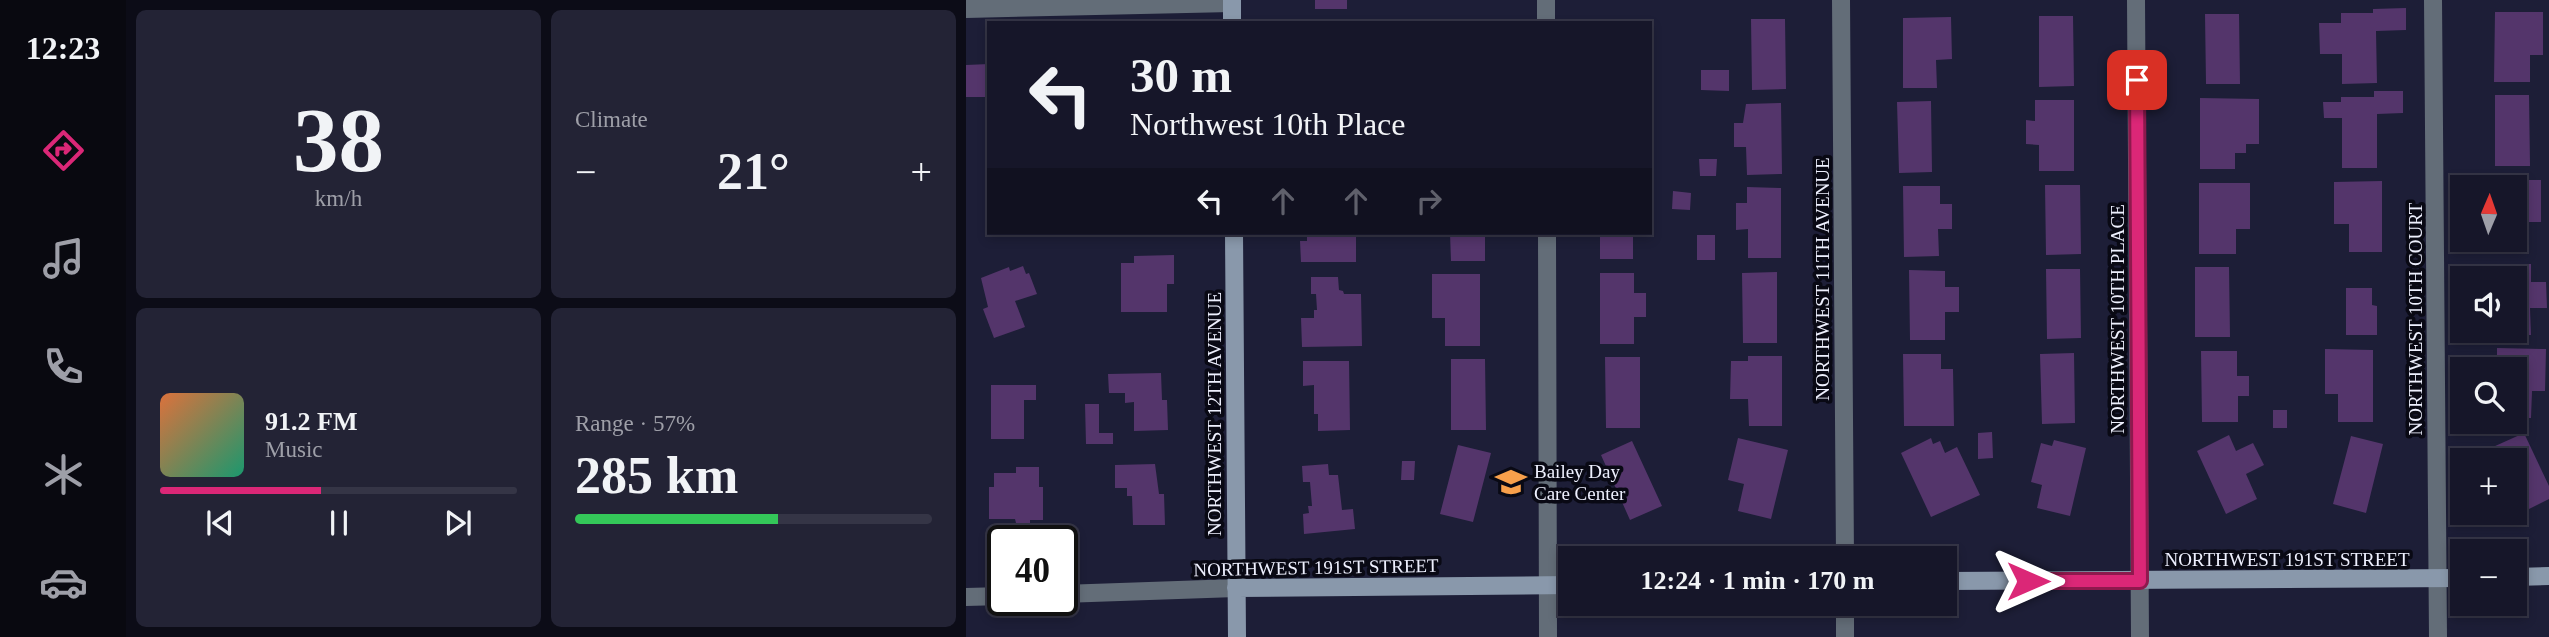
<!DOCTYPE html>
<html lang="en">
<head>
<meta charset="utf-8">
<style>
  :root { --surface:#161629; --page:#232335; --text:#f1f3f6; --muted:#9e9fa8; --line:#353546; --accent:#db2777 }
  body { margin:0; font-family:"Times New Roman",serif; background:var(--page); color:var(--text); height:100vh; display:flex; flex-direction:column; font-size:26px; white-space:nowrap }
  * { box-sizing:border-box; margin:0 }
  p { font-size:23px; color:var(--muted) }
  .icon { flex:none; width:38px; height:38px; fill:none; stroke:currentColor; stroke-width:2; stroke-linecap:round; stroke-linejoin:round }
  .map { position:relative; flex:1; overflow:hidden }
  .panel { display:flex; flex-direction:column; gap:10px; padding:10px; background:#0c0c17; width:840px }
  .panel>* { flex:none }
  .guide { position:absolute; left:21px; top:21px; width:665px; height:214px; border-radius:0px; box-shadow:0 4px 10px #0003,0 0 0 2px var(--line); background:#161629; color:var(--text); overflow:hidden }
  .needle { width:46px; rotate:2deg }
  .buttons { position:absolute; left:1484px; top:175px; display:grid; gap:14px }
  .buttons a { display:grid; place-items:center; width:77px; height:77px; border-radius:0px; background:var(--surface); box-shadow:0 4px 10px #0003,0 0 0 2px var(--line); font-size:35px }
  .speed { position:absolute; left:21px; top:525px; display:flex; gap:14px; font-size:35px; font-weight:700; text-align:center }
  .speed>* { display:grid; place-content:center; width:91px; height:91px; border-radius:50%; background:var(--surface); box-shadow:0 4px 10px #0003,0 0 0 2px var(--line); line-height:1 }
  .speed .limit { border:4px solid #111; border-radius:10px; background:#fff; color:#111 }
  .pin { position:absolute; display:grid; place-items:center; width:60px; height:60px; color:#fff; margin:-30px; border-radius:14px; box-shadow:0 4px 10px #0006 }
  .me { position:absolute; width:77px; margin:-38px; rotate:90deg; stroke-linejoin:round; filter:drop-shadow(0 0 5px #0008) }
  .turn { display:flex; align-items:center; gap:24px; height:147px; padding:0 28px; font-size:32px }
  .turn .icon { width:91px; height:91px; stroke-width:2.5 }
  .turn b { display:block; font-size:49px; line-height:60px }
  .lanes { display:flex; align-items:center; height:66px; padding:0 28px; background:#0003; justify-content:center; gap:35px; direction:ltr }
  .lanes .off { opacity:.35 }
  .big { font-size:52px; font-weight:700; line-height:1.1 }
  .panel .tile { flex:1; display:flex; flex-direction:column; justify-content:center; gap:10px; min-width:0; padding:0 24px; border-radius:10px; background:var(--page) }
  .panel .dial { align-items:center; gap:0 }
  .dial b { font-size:91px; line-height:1 }
  .song { display:flex; align-items:center; gap:21px }
  .cover { width:84px; height:84px; border-radius:10px; background:linear-gradient(135deg,hsl(20 70% 55%),hsl(160 70% 35%)) }
  .played { height:7px; border-radius:4px; background:linear-gradient(90deg,var(--accent) 45%,var(--line) 45%) }
  .keys { display:flex; justify-content:space-around; direction:ltr }
  .heat { display:flex; justify-content:space-between; align-items:center; font-size:38px; direction:ltr }
  .charge { height:10px; border-radius:5px; background:linear-gradient(90deg,#34c759 57%,var(--line) 0) }
  .panel .tiles { flex:1; display:grid; gap:10px; grid-template-columns:repeat(2,1fr) }
  .trip { position:absolute; left:592px; top:546px; width:399px; height:70px; border-radius:0px; background:var(--surface); box-shadow:0 4px 10px #0003,0 0 0 2px var(--line); font-weight:700; line-height:70px; text-align:center }
  main { display:flex; flex:1; min-height:0 }
  .menu { display:flex; flex-direction:column; width:126px; justify-content:space-around; align-items:center; background:#090910; color:var(--muted) }
  .menu .icon { width:49px; height:49px }
  .menu .active { color:var(--accent) }
  .menu b { font-size:32px; color:var(--text) }
  .map>svg:first-child { display:block }
  .building { fill:#54356b }
  .lines { fill:none; stroke-linecap:round; stroke-linejoin:round }
  .street { stroke:#636d78; stroke-width:18 }
  .secondary { stroke:#8998ab; stroke-width:18 }
  .route-casing { stroke:#8e194d; stroke-width:18 }
  .route { stroke:#db2777; stroke-width:12 }
  .labels { text-anchor:middle; stroke-width:7; stroke-linejoin:round; paint-order:stroke }
  .street-label { font-size:19px; fill:#eef0fe; stroke:#090914 }
  .poi-label { font-size:19px; fill:#eef0fe; stroke:#090914; text-anchor:start }
</style>
</head>
<body>
<main>
<nav class="menu">
<b>12:23</b>
<svg class="icon active" aria-label="directions" viewBox="0 0 24 24"><path d="M12 3l9 9-9 9-9-9zM9 14v-3h6M13 9l2 2-2 2"/></svg>
<svg class="icon" aria-label="music" viewBox="0 0 24 24"><path d="M9 18V5l10-2v13"/><circle cx="6" cy="18" r="3"/><circle cx="16" cy="16" r="3"/></svg>
<svg class="icon" aria-label="phone" viewBox="0 0 24 24"><path d="M5 4h4l2 5-3 2q2 4 5 5l2-3 5 2v4C11 20 4 13 5 4z"/></svg>
<svg class="icon" aria-label="climate" viewBox="0 0 24 24"><path d="M12 3v18M4 7l16 10M4 17L20 7"/></svg>
<svg class="icon" aria-label="car" viewBox="0 0 24 24"><path d="M5 17H2v-5l4-1 3-4h7l3 4 3 1v5h-3M9 17h6M6 11h13"/><circle cx="7" cy="17" r="2"/><circle cx="17" cy="17" r="2"/></svg>
</nav>
<section class="panel">
<div class="tiles">
<div class="tile dial"><b>38</b><p>km/h</p></div>
<div class="tile"><p>Climate</p>
<div class="heat"><a>−</a><b class="big">21°</b><a>+</a></div>
</div>
<div class="tile">
<div class="song"><i class="cover"></i><div><b>91.2 FM</b><p>Music</p></div></div>
<div class="played"></div>
<div class="keys"><svg class="icon" aria-label="previous" viewBox="0 0 24 24"><path d="M18 5L8 12l10 7zM5 5v14"/></svg><svg class="icon" aria-label="pause" viewBox="0 0 24 24"><path d="M8 5v14M16 5v14"/></svg><svg class="icon" aria-label="next" viewBox="0 0 24 24"><path d="M6 5l10 7-10 7zM19 5v14"/></svg></div>
</div>
<div class="tile"><p>Range · 57%</p><b class="big">285 km</b><div class="charge"></div></div>
</div>
</section>
<div class="map">
<svg width="1583" height="637" viewBox="0 0 1583 637">
  <rect width="100%" height="100%" fill="#1d1e37"/>
  <path class="building" d="M 349,0 L 381,0 L 381,9 L 349,9 Z
    M 1440,8 L 1440,30 L 1410,31 L 1411,83 L 1376,84 L 1376,54 L 1354,54 L 1353,23 L 1375,23 L 1375,13 L 1407,13 L 1407,9 Z
    M 1529,12 L 1577,12 L 1577,55 L 1564,55 L 1564,82 L 1528,82 Z
    M 1239,14 L 1273,14 L 1274,84 L 1240,84 Z
    M 1073,16 L 1107,16 L 1108,86 L 1073,87 Z
    M 985,17 L 986,59 L 970,60 L 971,88 L 937,88 L 937,18 Z
    M 785,19 L 819,19 L 820,89 L 786,90 Z
    M 23,64 L 23,97 L 0,97 L 0,65 Z
    M 735,70 L 763,70 L 763,91 L 735,90 Z
    M 1408,91 L 1437,91 L 1437,113 L 1411,114 L 1411,168 L 1376,168 L 1376,118 L 1358,118 L 1357,102 L 1375,102 L 1375,97 L 1408,97 Z
    M 1529,95 L 1563,95 L 1564,166 L 1529,166 Z
    M 1234,98 L 1293,99 L 1293,144 L 1280,144 L 1280,153 L 1269,153 L 1269,169 L 1234,169 Z
    M 1069,100 L 1108,100 L 1108,171 L 1073,171 L 1073,145 L 1060,144 L 1060,120 L 1069,121 Z
    M 965,101 L 966,172 L 933,173 L 931,102 Z
    M 815,103 L 816,174 L 781,175 L 780,147 L 768,147 L 768,123 L 777,123 L 780,104 Z
    M 733,159 L 751,159 L 750,176 L 734,176 Z
    M 1524,180 L 1575,180 L 1575,222 L 1559,222 L 1560,250 L 1524,251 L 1524,240 L 1549,240 L 1549,187 L 1524,187 Z
    M 1416,181 L 1416,252 L 1383,252 L 1383,224 L 1368,224 L 1368,182 Z
    M 1233,183 L 1284,183 L 1284,229 L 1270,229 L 1270,254 L 1233,254 Z
    M 1079,185 L 1114,185 L 1115,254 L 1080,255 Z
    M 937,186 L 974,186 L 974,204 L 986,204 L 986,229 L 972,229 L 973,256 L 938,257 Z
    M 781,187 L 815,188 L 815,258 L 782,258 L 782,229 L 770,230 L 770,203 L 781,203 Z
    M 707,191 L 725,193 L 724,210 L 706,209 Z
    M 345,233 L 390,233 L 390,262 L 335,262 L 334,241 L 341,241 L 341,234 Z
    M 484,233 L 519,233 L 519,261 L 485,261 Z
    M 634,233 L 667,233 L 667,259 L 634,259 Z
    M 731,235 L 749,235 L 749,260 L 731,260 Z
    M 208,255 L 208,284 L 201,284 L 201,312 L 155,312 L 155,263 L 168,263 L 168,256 Z
    M 1530,264 L 1565,264 L 1565,282 L 1580,282 L 1581,308 L 1564,308 L 1565,335 L 1530,335 L 1530,331 L 1549,331 L 1549,278 L 1530,278 Z
    M 57,266 L 60,274 L 63,273 L 71,294 L 49,301 L 59,327 L 28,338 L 17,309 L 22,307 L 15,278 L 43,267 L 44,271 Z
    M 1229,267 L 1263,267 L 1264,337 L 1229,337 Z
    M 1080,269 L 1114,269 L 1115,338 L 1081,339 Z
    M 943,270 L 979,271 L 979,287 L 993,287 L 993,312 L 979,312 L 979,340 L 944,340 Z
    M 811,272 L 811,343 L 777,343 L 776,273 Z
    M 634,273 L 668,273 L 668,293 L 680,293 L 680,317 L 668,317 L 668,344 L 634,344 Z
    M 466,274 L 514,274 L 514,346 L 479,346 L 479,318 L 466,318 Z
    M 345,277 L 372,277 L 373,290 L 377,291 L 378,294 L 395,294 L 396,346 L 336,347 L 335,318 L 348,318 L 348,310 L 351,310 L 350,294 L 345,294 Z
    M 1380,288 L 1406,288 L 1406,305 L 1411,306 L 1411,335 L 1380,335 Z
    M 1531,348 L 1580,349 L 1579,391 L 1566,391 L 1565,418 L 1549,418 L 1549,369 L 1531,369 Z
    M 1359,349 L 1407,350 L 1407,422 L 1372,422 L 1372,394 L 1359,394 Z
    M 1235,351 L 1271,351 L 1271,376 L 1283,376 L 1283,396 L 1272,396 L 1272,422 L 1236,422 Z
    M 1108,353 L 1109,423 L 1076,424 L 1074,354 Z
    M 937,354 L 975,354 L 975,369 L 987,369 L 988,426 L 938,426 Z
    M 782,356 L 816,356 L 816,426 L 783,426 L 782,399 L 764,399 L 765,361 L 782,361 Z
    M 639,357 L 674,357 L 674,428 L 640,428 Z
    M 485,359 L 519,359 L 520,430 L 485,430 Z
    M 337,361 L 383,361 L 384,430 L 352,431 L 352,414 L 348,414 L 348,385 L 337,386 Z
    M 195,373 L 196,400 L 201,400 L 202,430 L 168,431 L 168,402 L 159,403 L 159,393 L 143,393 L 142,374 Z
    M 25,385 L 70,385 L 70,400 L 58,400 L 58,439 L 25,439 Z
    M 119,404 L 133,404 L 133,433 L 147,433 L 147,444 L 120,444 Z
    M 1307,410 L 1321,410 L 1321,428 L 1307,428 Z
    M 1026,432 L 1027,458 L 1012,459 L 1012,433 Z
    M 1558,433 L 1583,486 L 1583,499 L 1557,512 L 1549,494 L 1549,460 L 1533,460 L 1527,447 Z
    M 1263,435 L 1270,451 L 1287,443 L 1298,465 L 1280,474 L 1291,499 L 1260,514 L 1231,451 Z
    M 1385,436 L 1417,444 L 1400,513 L 1367,504 Z
    M 772,438 L 822,450 L 805,519 L 772,511 L 778,484 L 762,480 Z
    M 965,438 L 967,444 L 974,441 L 979,453 L 991,447 L 1014,495 L 965,517 L 935,453 Z
    M 1088,440 L 1120,448 L 1104,516 L 1071,508 L 1076,485 L 1065,482 L 1075,443 L 1086,446 Z
    M 666,441 L 696,506 L 664,520 L 635,455 Z
    M 492,445 L 525,453 L 507,522 L 474,514 Z
    M 436,461 L 449,461 L 448,480 L 435,480 Z
    M 189,464 L 193,494 L 198,494 L 199,525 L 167,525 L 166,496 L 161,496 L 161,488 L 149,488 L 149,465 Z
    M 362,464 L 363,475 L 372,475 L 376,510 L 387,509 L 389,529 L 338,534 L 337,514 L 343,513 L 342,506 L 346,506 L 344,482 L 337,482 L 336,466 Z
    M 50,467 L 73,467 L 73,487 L 77,487 L 77,520 L 64,520 L 64,523 L 50,523 L 49,519 L 23,519 L 23,487 L 28,487 L 28,473 L 50,473 Z"/>
  <g class="lines">
    <path class="street" d="M 580,0 L 580,23
      M 875,0 L 879,558
      M 1170,0 L 1174,637
      M 1467,0 L 1472,637
      M 0,9 L 266,3
      M 581,233 L 582,637
      M 96,594 L 270,588
      M 0,597 L 37,596
      M 879,637 L 879,604"/>
    <path class="secondary" d="M 266,0 L 266,23
      M 268,233 L 271,637
      M 1549,577 L 1583,576
      M 978,581 L 1496,578
      M 270,588 L 604,585"/>
  </g>
  <g class="lines">
    <defs>
      <path id="route" d="M 1062,581 L 1174,581 L 1171,80"/>
    </defs>
    <use href="#route" class="route-casing"/>
    <use href="#route" class="route"/>
  </g>
  <defs>
    <symbol id="school-bare" viewBox="-9 -9 18 18"><path d="M0-5L7-2L0 1L-7-2ZM-4 1L0 2.5L4 1V4Q0 6-4 4Z" fill="#f8a04b" stroke="#090914" stroke-width="2.5" paint-order="stroke"/></symbol>
  </defs>
  <g fill-rule="evenodd">
    <use href="#school-bare" x="523" y="460" width="44" height="44"/>
  </g>
  <g class="labels">
    <g class="street-label">
      <text transform="translate(856 279) rotate(-90)" y="7">NORTHWEST 11TH AVENUE</text>
      <text transform="translate(1151 319) rotate(-90)" y="7">NORTHWEST 10TH PLACE</text>
      <text transform="translate(1449 319) rotate(-90)" y="7">NORTHWEST 10TH COURT</text>
      <text transform="translate(248 414) rotate(-90)" y="7">NORTHWEST 12TH AVENUE</text>
      <text x="1321" y="566">NORTHWEST 191ST STREET</text>
      <text transform="translate(350 567) rotate(-1)" y="7">NORTHWEST 191ST STREET</text>
    </g>
    <g class="poi-label">
      <text x="568" y="478">Bailey Day<tspan x="568" dy="22">Care Center</tspan></text>
    </g>
  </g>
</svg>
<div class="buttons">
<a><svg class="needle" viewBox="-14 -14 28 28"><path d="M0-13l5 13h-10z" fill="#e53935"/><path d="M0 13l5-13h-10z" fill="#9e9fa8"/></svg></a>
<a><svg class="icon" aria-label="sound" viewBox="0 0 24 24"><path d="M4 9h4l5-4v14l-5-4H4zM17 9q2 3 0 6"/></svg></a>
<a><svg class="icon" aria-label="search" viewBox="0 0 24 24"><circle cx="10" cy="10" r="6"/><path d="M15 15l6 6"/></svg></a>
<a>+</a>
<a>−</a>
</div>
<div class="speed"><div class="limit">40</div></div>
<div class="pin" style="left:1171px;top:80px;background:#d93025"><svg class="icon" aria-label="arrive" viewBox="0 0 24 24"><path d="M6 21V4h12l-3 4 3 4H6"/></svg></div>
<svg class="me" style="left:1062px;top:581px" viewBox="-20 -20 40 40"><path d="M0-17L14 15 0 8-14 15z" fill="#db2777" stroke="#fff" stroke-width="4"/></svg>
<div class="trip">12:24 · 1 min · 170 m</div>
<div class="guide">
<div class="turn"><svg class="icon" aria-label="left" viewBox="0 0 24 24"><path d="M17 20v-9H6M10 6l-5 5 5 5"/></svg><div><b>30 m</b>Northwest 10th Place</div></div>
<div class="lanes"><svg class="icon" aria-label="left" viewBox="0 0 24 24"><path d="M17 20v-9H6M10 6l-5 5 5 5"/></svg><svg class="icon off" aria-label="ahead" viewBox="0 0 24 24"><path d="M12 20V5M6 11l6-6 6 6"/></svg><svg class="icon off" aria-label="ahead" viewBox="0 0 24 24"><path d="M12 20V5M6 11l6-6 6 6"/></svg><svg class="icon off" aria-label="right" viewBox="0 0 24 24"><path d="M7 20v-9h11M14 6l5 5-5 5"/></svg></div>
</div>
</div>
</main>
</body>
</html>
